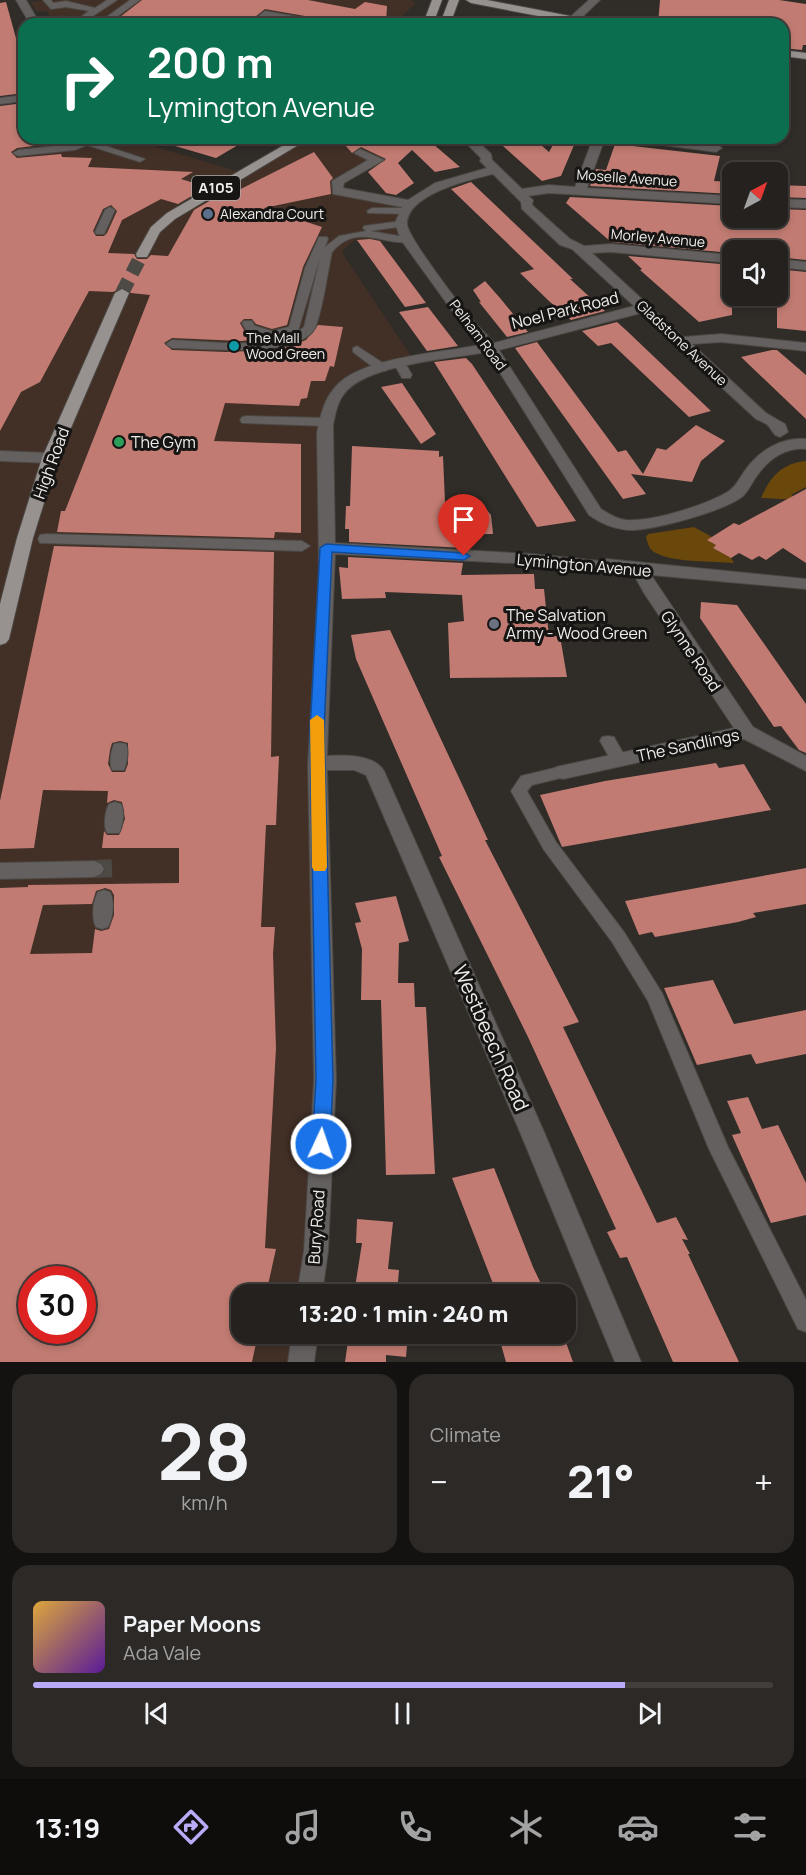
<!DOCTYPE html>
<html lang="en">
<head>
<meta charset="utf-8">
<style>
  :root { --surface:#24211e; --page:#2c2927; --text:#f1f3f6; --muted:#a3a3a4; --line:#413e3c; --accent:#b9abf7 }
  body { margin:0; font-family:Manrope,sans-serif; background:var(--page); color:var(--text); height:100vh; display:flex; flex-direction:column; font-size:22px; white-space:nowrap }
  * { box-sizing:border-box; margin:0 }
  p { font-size:20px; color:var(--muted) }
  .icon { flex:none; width:33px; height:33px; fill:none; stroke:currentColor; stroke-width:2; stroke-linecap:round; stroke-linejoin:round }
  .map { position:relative; height:1362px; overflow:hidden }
  .side { display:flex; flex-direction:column; gap:12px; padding:12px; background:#141210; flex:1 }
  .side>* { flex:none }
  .top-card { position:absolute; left:18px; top:18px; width:771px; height:126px; border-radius:18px; box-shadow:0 3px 9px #0003,0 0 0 2px var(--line); background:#0b6e4f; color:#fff; overflow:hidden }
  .needle { width:39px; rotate:41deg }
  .tools { position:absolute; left:722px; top:162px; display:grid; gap:12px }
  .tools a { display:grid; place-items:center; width:66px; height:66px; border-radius:12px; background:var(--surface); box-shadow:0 3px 9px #0003,0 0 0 2px var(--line); font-size:30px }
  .speed { position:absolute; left:18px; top:1266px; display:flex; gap:12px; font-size:30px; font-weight:700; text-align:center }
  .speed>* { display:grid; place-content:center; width:78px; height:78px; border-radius:50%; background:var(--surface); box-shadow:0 3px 9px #0003,0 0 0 2px var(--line); line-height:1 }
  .speed .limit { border:9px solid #d22; background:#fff; color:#111 }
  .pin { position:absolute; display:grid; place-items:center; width:51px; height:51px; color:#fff; margin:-62px -26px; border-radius:50% 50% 50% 0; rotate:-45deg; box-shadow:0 0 6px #0007 }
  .pin .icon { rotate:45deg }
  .me { position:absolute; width:66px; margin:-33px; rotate:3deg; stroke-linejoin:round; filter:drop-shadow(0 0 4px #0008) }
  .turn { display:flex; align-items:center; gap:21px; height:126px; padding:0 30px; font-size:27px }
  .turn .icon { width:78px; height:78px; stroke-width:2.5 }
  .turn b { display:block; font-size:42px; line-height:51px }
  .big { font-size:45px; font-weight:800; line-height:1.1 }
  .side .card { flex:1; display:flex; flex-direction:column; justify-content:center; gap:9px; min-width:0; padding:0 21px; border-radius:18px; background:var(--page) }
  .side .dial { align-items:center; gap:0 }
  .dial b { font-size:78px; line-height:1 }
  .song { display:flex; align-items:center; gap:18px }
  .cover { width:72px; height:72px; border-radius:9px; background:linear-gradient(135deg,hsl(40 70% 55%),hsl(270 70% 35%)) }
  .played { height:6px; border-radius:3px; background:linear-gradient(90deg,var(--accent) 80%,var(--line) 80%) }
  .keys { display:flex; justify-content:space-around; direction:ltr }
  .heat { display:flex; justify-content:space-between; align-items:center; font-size:33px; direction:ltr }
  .side .tiles { flex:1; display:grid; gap:12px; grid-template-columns:1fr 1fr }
  .card:last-child { grid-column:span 2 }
  .trip { position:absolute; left:231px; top:1284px; width:345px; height:60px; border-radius:18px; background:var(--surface); box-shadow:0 3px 9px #0003,0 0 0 2px var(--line); font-weight:800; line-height:60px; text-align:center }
  .tabs { display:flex; height:96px; justify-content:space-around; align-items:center; background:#0e0d0c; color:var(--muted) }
  .tabs .icon { width:42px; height:42px }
  .tabs .current { color:var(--accent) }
  .tabs b { font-size:27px; color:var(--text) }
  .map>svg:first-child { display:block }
  .commercial { fill:#423027; fill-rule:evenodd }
  .green { fill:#6a470b }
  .building { fill:#c17b72; fill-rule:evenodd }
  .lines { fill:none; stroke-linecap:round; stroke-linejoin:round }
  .street-tunnel { stroke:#4d4945; stroke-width:18; stroke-dasharray:18 9; stroke-linecap:butt }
  .primary-tunnel { stroke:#4d4945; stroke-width:14; stroke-dasharray:14 8; stroke-linecap:butt }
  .lane-casing { stroke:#4b4743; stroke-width:2 }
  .street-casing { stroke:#4b4743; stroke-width:2 }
  .primary-casing { stroke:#4b4743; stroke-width:2 }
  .lane { fill:#63605f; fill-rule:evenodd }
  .street { fill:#63605f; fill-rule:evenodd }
  .primary { fill:#97928f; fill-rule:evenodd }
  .route { fill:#1a73e8; stroke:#114b97; stroke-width:1.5 }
  .slow { fill:#f59e0b }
  .service-dot { fill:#5c6f8a; stroke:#161513; stroke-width:2 }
  .culture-dot { fill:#0f9aa8; stroke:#161513; stroke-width:2 }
  .leisure-dot { fill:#2e9e5b; stroke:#161513; stroke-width:2 }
  .worship-dot { fill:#6b7280; stroke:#161513; stroke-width:2 }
  .labels { text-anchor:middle; stroke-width:6; stroke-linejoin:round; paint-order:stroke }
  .far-street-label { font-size:14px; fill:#f0eeeb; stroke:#161513 }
  .far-poi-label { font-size:14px; fill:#f0eeeb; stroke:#161513; text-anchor:start }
  .shield { fill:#161513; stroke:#afadaa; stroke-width:1.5 }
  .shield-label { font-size:15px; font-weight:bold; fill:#f0eeeb }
  .street-label { font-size:16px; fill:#f0eeeb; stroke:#161513 }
  .poi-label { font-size:16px; fill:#f0eeeb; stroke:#161513; text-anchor:start }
  .near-street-label { font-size:20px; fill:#f0eeeb; stroke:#161513 }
</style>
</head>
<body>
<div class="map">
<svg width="806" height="1362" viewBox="0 0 806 1362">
  <rect width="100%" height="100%" fill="#302c28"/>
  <path class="commercial" d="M 45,0 L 412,0 L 415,4 L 402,16 L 398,24 L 44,24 L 42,21 L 50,16 L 46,11 L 36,11 L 31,2 Z
    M 0,109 L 24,138 L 126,138 L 243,173 L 304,138 L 391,138 L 376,147 L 382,158 L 338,181 L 337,191 L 412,205 L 406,211 L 407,240 L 353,241 L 343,250 L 343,254 L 415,362 L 382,368 L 349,382 L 328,412 L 316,1251 L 310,1294 L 242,1294 L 242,1334 L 305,1334 L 301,1362 L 0,1362 ZM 32,1280 L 82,1280 L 82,1330 L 32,1330 Z"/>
  <path class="green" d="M 806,461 L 806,487 L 791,495 L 800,500 L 761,498 C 770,477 782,463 806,461 Z
    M 694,527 L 712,537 L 708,540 L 716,545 L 713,548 L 731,558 L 734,563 C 712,561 674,563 656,553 C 649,550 648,544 646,537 L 648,534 Z"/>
  <path class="building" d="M 142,0 L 308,0 L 355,9 L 365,2 L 387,6 L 386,24 L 328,24 L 322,19 L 265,9 L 246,24 L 111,24 Z
    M 660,0 L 779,0 L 806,4 L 806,45 L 803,45 L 802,50 L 783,48 L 783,24 L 658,24 Z
    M 6,2 L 24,67 L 24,93 L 0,96 L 0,3 Z
    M 24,103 L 24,138 L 56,138 L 58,143 L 17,148 L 11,152 L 17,158 L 61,154 L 62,157 L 92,158 L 88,167 L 193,172 L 181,179 L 207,187 L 178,204 L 161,199 L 122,220 L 108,253 L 134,254 L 137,259 L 147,259 L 151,255 L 168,256 L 194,210 L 223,193 L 229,195 L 314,152 L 333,178 L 330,181 L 331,194 L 264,208 L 322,227 L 303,267 L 287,325 L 272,329 L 256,324 L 252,319 L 244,319 L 240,323 L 245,332 L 267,339 L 241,341 L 172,338 L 164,343 L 172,350 L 226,352 L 271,350 L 291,346 L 306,340 L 318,325 L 343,327 L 334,367 L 330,366 L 325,381 L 311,381 L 307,398 L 301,399 L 299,406 L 225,403 L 214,441 L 301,444 L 301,533 L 275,532 L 274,538 L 57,532 L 61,511 L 65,511 L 150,295 L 131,293 L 123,287 L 113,292 L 89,291 L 40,382 L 21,392 L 0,431 L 0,106 ZM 111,205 L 117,211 L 107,233 L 104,236 L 96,236 L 93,231 L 103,209 Z
    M 166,138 L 250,138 L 216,158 L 165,143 Z
    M 339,138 L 426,138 L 460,167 L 435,172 L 412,150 L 398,163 L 414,183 L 396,195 L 386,193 L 368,172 L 386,159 L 361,147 L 352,153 Z
    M 494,138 L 533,138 L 549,152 L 557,138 L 577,138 L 561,176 L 542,181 Z
    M 615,144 L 720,156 L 714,181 L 732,182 L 732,194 L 590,186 L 596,169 L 606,170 Z
    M 471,182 L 573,279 L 570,279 L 605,311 L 571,320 L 550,302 L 520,273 L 534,269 L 451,189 Z
    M 777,185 L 806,186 L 806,198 L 777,197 Z
    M 570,197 L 732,206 L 732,218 L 777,218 L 777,209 L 806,210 L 806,260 L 777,257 L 777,250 L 732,246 L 732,253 L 611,242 L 566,203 Z
    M 370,239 L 380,241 L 426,303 L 405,307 L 357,240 Z
    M 628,256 L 732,265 L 732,315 L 699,322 L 640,270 L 642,269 Z
    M 777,269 L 806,272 L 806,331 L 777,328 Z
    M 485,281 L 500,298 L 528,332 L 507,337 L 479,302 L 481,302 L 473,290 Z
    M 428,307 L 458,346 L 427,351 L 399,312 Z
    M 617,322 L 627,331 L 711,411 L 689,417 L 611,343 L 598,346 L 582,331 Z
    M 537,342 L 618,452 L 626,450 L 643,474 L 657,448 L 666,450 L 696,425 L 725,441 L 701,461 L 692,482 L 631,474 L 646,494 L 623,499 L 515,348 Z
    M 772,350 L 777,350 L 806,375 L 806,419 L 741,357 Z
    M 466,358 L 472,364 L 576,521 L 537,527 L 434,362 Z
    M 402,383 L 436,434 L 421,444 L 381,387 Z
    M 352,446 L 439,451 L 439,457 L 443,456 L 445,502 L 449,502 L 449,508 L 486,509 L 491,515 L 493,534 L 467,534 L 465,548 L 349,542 L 349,529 L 345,529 L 346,506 L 350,506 Z
    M 806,489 L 806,563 L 783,548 L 766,560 L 759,556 L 752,560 L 739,553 L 731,558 L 713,548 L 716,545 L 707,540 L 734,523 L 739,525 Z
    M 54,546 L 274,552 L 271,757 L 279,756 L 276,825 L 266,825 L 261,927 L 275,927 L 273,954 L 276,1048 L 265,1248 L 276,1249 L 266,1294 L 242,1294 L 242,1334 L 258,1334 L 252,1362 L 0,1362 L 0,888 L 28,887 L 28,885 L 179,883 L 179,848 L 102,848 L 104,831 L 107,835 L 119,835 L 125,819 L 122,802 L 114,800 L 107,803 L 108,791 L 43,790 L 34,848 L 0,849 L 0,801 ZM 120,741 L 128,743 L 128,764 L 125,772 L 112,772 L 108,764 L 110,750 L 112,743 ZM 105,888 L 111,890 L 114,895 L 114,915 L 109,929 L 101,931 L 95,929 L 92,953 L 30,954 L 43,905 L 92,904 L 96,891 ZM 32,1280 L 82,1280 L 82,1330 L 32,1330 Z
    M 348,557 L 463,563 L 461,575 L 534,574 L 535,589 L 544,589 L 549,636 L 560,636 L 567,677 L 450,678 L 448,623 L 464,621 L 462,595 L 385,592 L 386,598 L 342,599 L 339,567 L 348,568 Z
    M 701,602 L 737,605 L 806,704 L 806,753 L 799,750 L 781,726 L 774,727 L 700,618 Z
    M 390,630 L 488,840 L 485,840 L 579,1022 L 563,1027 L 657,1223 L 676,1217 L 688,1240 L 682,1239 L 690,1254 L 688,1254 L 739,1362 L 673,1362 L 627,1257 L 620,1258 L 607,1232 L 616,1229 L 528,1037 L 439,857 L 442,856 L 356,659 L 351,635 Z
    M 716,763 L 719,768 L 744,764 L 771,810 L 562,847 L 540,795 L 605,781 Z
    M 806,868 L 806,904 L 753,913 L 756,917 L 738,922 L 655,937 L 652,932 L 639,935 L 625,901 Z
    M 396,896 L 409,941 L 399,943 L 398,983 L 414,983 L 415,1007 L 426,1007 L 435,1174 L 386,1175 L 381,1000 L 361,1000 L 362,949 L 355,923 L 361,922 L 355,903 Z
    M 713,980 L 734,1024 L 806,1010 L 806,1054 L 756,1064 L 751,1054 L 697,1065 L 664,988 Z
    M 748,1097 L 762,1129 L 778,1125 L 806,1183 L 806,1215 L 771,1223 L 732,1135 L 741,1133 L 727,1101 Z
    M 494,1168 L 533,1267 L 546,1294 L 497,1294 L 452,1178 Z
    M 357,1219 L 393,1222 L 388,1269 L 399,1270 L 397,1294 L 354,1294 L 362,1243 L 356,1243 Z
    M 349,1334 L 408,1334 L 406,1357 L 386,1355 L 386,1362 L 345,1362 Z
    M 498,1334 L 563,1334 L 573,1362 L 506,1362 Z"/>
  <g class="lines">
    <path class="street-tunnel" d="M 94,869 L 115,868"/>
    <path class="primary-tunnel" d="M 122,293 L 142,254"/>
    <defs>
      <path id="lane" d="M 43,0 L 51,0 L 53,3 L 66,1 L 95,8 L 107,0 L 117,0 L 81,24 L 71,24 L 89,11 L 66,7 L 51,9 Z
        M 130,0 L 140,0 L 107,24 L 97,24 Z
        M 265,11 L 322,21 L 326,24 L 307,24 L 267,17 L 257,24 L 248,24 Z
        M 82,138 L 92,138 L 94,142 L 145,159 L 140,162 L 87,145 L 75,150 L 18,156 L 13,153 L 18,150 L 73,144 Z
        M 110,207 L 115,210 L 105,232 L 104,234 L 96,234 L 95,232 L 105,210 Z
        M 372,208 L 406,208 L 411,211 L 406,214 L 368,213 L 367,211 Z
        M 401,221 L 405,222 L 405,226 L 370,231 L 411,238 L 411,242 C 383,246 357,222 332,252 C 328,270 322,314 315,328 C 299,359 202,348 172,348 L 166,344 L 172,340 C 207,341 276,352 304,327 L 320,258 L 298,331 C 280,341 264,338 246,330 L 242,323 L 244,321 L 252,321 L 255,326 L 272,331 L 289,327 L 305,268 L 319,237 L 327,237 L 328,239 L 325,247 L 339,236 L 366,231 L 363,228 L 364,226 Z
        M 357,346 L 386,365 L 386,371 L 378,371 L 353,352 L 353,348 Z
        M 400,360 L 404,361 L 412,375 L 410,378 L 402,378 L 394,364 Z
        M 246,416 L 326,418 L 332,422 L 326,426 L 242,423 L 240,420 L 242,417 Z
        M 608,736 L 614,737 L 627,760 L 625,764 L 613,764 L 600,741 L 602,737 Z
        M 120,743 L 126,744 C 129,751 127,763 124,770 L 112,770 C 109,763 111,751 114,744 Z
        M 563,766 L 569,768 L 571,772 L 569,776 L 532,785 L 527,791 L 556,842 L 624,932 L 662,993 L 728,1147 L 806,1300 L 806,1332 L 798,1329 L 709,1149 L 648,1001 L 612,942 L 544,850 L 511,791 L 521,776 Z
        M 115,802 L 121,804 C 125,811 123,826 119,833 L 107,833 C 103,826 105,811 109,804 Z
        M 104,890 L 110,892 C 115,901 113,918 108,927 L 102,929 L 96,927 C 91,918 93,901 98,892 Z"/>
      <path id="street" d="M 16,0 L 26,0 L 40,24 L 30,24 Z
        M 589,0 L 600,0 L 577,22 L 569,22 L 569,18 Z
        M 24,95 L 24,101 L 0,104 L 0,98 Z
        M 461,138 L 474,138 L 491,154 L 492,160 L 522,189 L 549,185 L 575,187 L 593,138 L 605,138 L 587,188 L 732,196 L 732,204 L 549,193 L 528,196 L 533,200 L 532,205 L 570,239 L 584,246 L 611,244 L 732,255 L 732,263 L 611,252 L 592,253 L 683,337 L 721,334 L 806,343 L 806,351 L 721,342 L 692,344 L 766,413 L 785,424 L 788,432 L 780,437 L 775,435 C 767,424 770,425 756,419 L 641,313 L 499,350 L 601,509 C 609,514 617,519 626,520 C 652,522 707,505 729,491 C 737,485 740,477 746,469 C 760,450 782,437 806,439 L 806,449 C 787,447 770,458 759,473 C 753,480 750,489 743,496 C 725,511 652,531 628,530 C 614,529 600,523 589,515 L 487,352 C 451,359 366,364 344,394 C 337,403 335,415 333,426 L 335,543 L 532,554 L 600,561 L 607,559 L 806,579 L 806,589 L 651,575 L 753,727 L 806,756 L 806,771 L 744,739 L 563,779 L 556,777 L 553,772 L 556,767 L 734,728 L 644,593 L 633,573 L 608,569 L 601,571 L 532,564 L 335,554 L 327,756 C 344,755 374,754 384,771 L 544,1132 L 641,1362 L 615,1362 L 520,1132 L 366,775 L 354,770 L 327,770 L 336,1080 L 328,1251 L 322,1294 L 297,1294 L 304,1251 L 314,1080 L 308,764 L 319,569 L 317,433 C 320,415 325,396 339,383 C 367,357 443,352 481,345 L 466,330 L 401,240 L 395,223 L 402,207 L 333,194 L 332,181 L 368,160 L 354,153 L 360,149 L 384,160 L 344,183 L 343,188 L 408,200 L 435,183 L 487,168 L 480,161 L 481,158 ZM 493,174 L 521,202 L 522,209 L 560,245 L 572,249 L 634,306 L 494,343 C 488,335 481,330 475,323 C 463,309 408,238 407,224 C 407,194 469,180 493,174 Z
        M 627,138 L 662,138 L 716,144 L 722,148 L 716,152 L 633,141 Z
        M 777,199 L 806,200 L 806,208 L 777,207 Z
        M 777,259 L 806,262 L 806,270 L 777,267 Z
        M 0,451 L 50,453 L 58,458 L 50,463 L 0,461 Z
        M 46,534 L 302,541 L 310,546 L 302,551 L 40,543 L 38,539 L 40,535 Z
        M 94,861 L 101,864 L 104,869 L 101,874 L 94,877 L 0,879 L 0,863 Z
        M 292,1334 L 318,1334 L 314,1362 L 288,1362 Z"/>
      <path id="primary" d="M 432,0 L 442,0 L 433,24 L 423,24 Z
        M 449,0 L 459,0 L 450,24 L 440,24 Z
        M 466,0 L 487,0 L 596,21 L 601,24 L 580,24 L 471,3 Z
        M 783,50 L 806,53 L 806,59 L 783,56 Z
        M 296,138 L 310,138 L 175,219 L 160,232 L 147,257 L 137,257 L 136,254 L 151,227 L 167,213 Z
        M 122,289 L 129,293 L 58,458 L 33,538 L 9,639 L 6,643 L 0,645 L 0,604 L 17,538 L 42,458 L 115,293 Z"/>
    </defs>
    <use href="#lane" class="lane-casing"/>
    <use href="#street" class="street-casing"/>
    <use href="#primary" class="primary-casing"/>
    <use href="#lane" class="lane"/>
    <use href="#street" class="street"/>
    <use href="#primary" class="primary"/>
  </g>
  <path class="route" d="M 326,544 L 464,553 L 470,556 L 464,560 L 332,552 L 324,731 L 333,1080 L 330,1144 L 328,1149 L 321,1152 L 315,1149 L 312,1144 L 316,1080 L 310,731 L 320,548 Z"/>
  <path class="slow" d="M 317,715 L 324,720 L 327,867 L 325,871 L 314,871 L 312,867 L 310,720 Z"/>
  <circle class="service-dot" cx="208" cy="214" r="6"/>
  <circle class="culture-dot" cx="234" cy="346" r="6"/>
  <circle class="leisure-dot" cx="119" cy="442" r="6"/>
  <circle class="worship-dot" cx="494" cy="624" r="6"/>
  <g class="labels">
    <g class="far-street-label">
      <text transform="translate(627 178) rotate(4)" y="5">Moselle Avenue</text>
      <text transform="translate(658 238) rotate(5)" y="5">Morley Avenue</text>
      <text transform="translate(478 335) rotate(53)" y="5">Pelham Road</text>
      <text transform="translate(682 343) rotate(43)" y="5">Gladstone Avenue</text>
    </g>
    <g class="far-poi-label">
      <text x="220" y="219">Alexandra Court</text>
      <text x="246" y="343">The Mall<tspan x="246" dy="16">Wood Green</tspan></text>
    </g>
    <rect class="shield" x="192" y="176" width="48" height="24" rx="4.5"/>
    <g class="shield-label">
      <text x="216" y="193">A105</text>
    </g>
    <g class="street-label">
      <text transform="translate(565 310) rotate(-14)" y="6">Noel Park Road</text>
      <text transform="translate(51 463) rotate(-70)" y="6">High Road</text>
      <text transform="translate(584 565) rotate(5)" y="6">Lymington Avenue</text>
      <text transform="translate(691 651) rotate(56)" y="6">Glynne Road</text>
      <text transform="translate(688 745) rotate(-12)" y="6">The Sandlings</text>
      <text transform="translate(316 1227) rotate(-86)" y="6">Bury Road</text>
    </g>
    <g class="poi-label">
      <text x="131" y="448">The Gym</text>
      <text x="506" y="621">The Salvation<tspan x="506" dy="18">Army - Wood Green</tspan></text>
    </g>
    <g class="near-street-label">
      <text transform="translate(491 1038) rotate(66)" y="7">Westbeech Road</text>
    </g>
  </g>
</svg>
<div class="tools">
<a><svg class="needle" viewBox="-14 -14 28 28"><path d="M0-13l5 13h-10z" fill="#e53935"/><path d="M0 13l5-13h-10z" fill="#a3a3a4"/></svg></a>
<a><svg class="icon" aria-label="sound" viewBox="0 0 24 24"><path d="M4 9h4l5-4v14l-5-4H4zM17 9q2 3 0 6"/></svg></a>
</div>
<div class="speed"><div class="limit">30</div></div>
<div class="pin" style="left:464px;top:556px;background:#d93025"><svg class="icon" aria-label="arrive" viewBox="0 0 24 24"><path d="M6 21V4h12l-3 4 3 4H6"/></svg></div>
<svg class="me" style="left:321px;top:1144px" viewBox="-20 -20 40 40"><circle r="17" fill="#1a73e8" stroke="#fff" stroke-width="3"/><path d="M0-11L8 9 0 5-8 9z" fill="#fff"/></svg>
<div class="trip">13:20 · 1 min · 240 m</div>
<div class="top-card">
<div class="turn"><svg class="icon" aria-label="right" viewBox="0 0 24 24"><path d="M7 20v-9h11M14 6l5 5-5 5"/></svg><div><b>200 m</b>Lymington Avenue</div></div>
</div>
</div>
<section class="side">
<div class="tiles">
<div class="card dial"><b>28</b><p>km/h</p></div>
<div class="card"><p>Climate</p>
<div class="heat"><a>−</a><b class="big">21°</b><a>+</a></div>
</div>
<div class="card">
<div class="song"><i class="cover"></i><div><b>Paper Moons</b><p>Ada Vale</p></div></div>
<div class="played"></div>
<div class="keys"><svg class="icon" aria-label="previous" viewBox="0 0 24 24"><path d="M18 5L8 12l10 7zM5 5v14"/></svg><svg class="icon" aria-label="pause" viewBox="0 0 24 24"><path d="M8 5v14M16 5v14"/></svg><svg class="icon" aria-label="next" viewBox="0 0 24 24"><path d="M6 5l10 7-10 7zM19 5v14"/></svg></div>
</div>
</div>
</section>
<nav class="tabs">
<b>13:19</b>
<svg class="icon current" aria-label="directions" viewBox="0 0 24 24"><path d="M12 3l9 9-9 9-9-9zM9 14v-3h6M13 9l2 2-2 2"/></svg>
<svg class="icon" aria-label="music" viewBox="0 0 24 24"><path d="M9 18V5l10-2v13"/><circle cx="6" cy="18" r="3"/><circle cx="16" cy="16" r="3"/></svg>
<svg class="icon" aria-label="phone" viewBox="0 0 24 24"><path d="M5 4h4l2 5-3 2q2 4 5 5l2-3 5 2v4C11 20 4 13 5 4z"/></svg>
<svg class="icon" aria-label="climate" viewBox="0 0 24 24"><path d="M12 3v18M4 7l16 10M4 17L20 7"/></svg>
<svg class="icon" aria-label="car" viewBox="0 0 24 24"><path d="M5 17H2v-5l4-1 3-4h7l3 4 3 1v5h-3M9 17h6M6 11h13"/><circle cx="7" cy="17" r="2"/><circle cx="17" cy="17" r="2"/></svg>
<svg class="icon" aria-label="filters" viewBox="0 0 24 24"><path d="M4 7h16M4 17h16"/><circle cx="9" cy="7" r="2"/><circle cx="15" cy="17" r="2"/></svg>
</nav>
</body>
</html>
